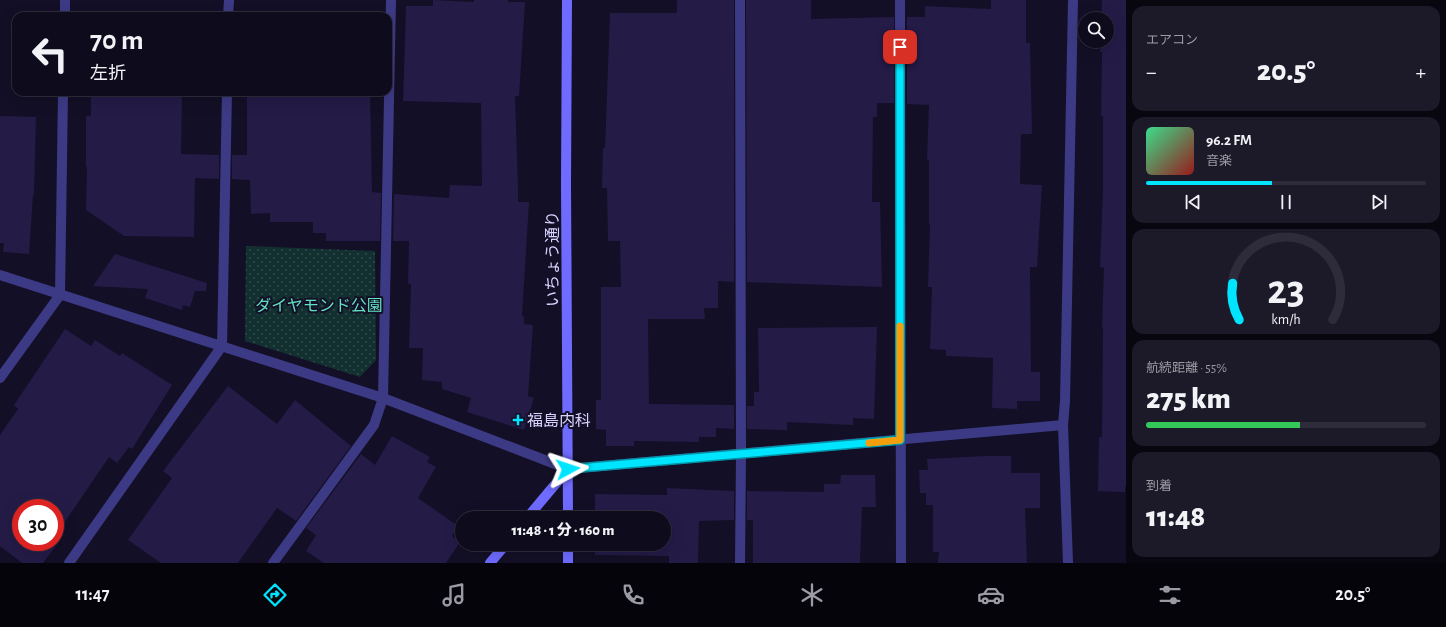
<!DOCTYPE html>
<html lang="ja">
<head>
<meta charset="utf-8">
<style>
  :root { --surface:#0e0b1c; --page:#1c1929; --text:#f1f3f6; --muted:#9b9ba3; --line:#2e2b3b; --accent:#00e5ff }
  body { margin:0; font-family:"Alegreya Sans","Noto Sans JP",sans-serif; background:var(--page); color:var(--text); height:100vh; display:flex; flex-direction:column; font-size:15px; white-space:nowrap }
  * { box-sizing:border-box; margin:0 }
  p { font-size:13px; color:var(--muted) }
  .icon { flex:none; width:22px; height:22px; fill:none; stroke:currentColor; stroke-width:2; stroke-linecap:round; stroke-linejoin:round }
  .map { position:relative; flex:1; overflow:hidden }
  .sheet { display:flex; flex-direction:column; gap:6px; padding:6px; background:#08060f; width:320px }
  .sheet>* { flex:none }
  .hud { position:absolute; left:12px; top:12px; width:380px; height:84px; border-radius:12px; box-shadow:0 4px 16px #0002,0 0 0 1px var(--line); background:#0e0b1c; color:var(--text); overflow:hidden }
  .buttons { position:absolute; left:1078px; top:12px; display:grid; gap:8px }
  .buttons a { display:grid; place-items:center; width:36px; height:36px; border-radius:50%; background:var(--surface); box-shadow:0 4px 16px #0002,0 0 0 1px var(--line); font-size:20px }
  .speed { position:absolute; left:12px; top:499px; display:flex; gap:8px; font-size:20px; font-weight:700; text-align:center }
  .speed>* { display:grid; place-content:center; width:52px; height:52px; border-radius:50%; background:var(--surface); box-shadow:0 4px 16px #0002,0 0 0 1px var(--line); line-height:1 }
  .speed .limit { border:6px solid #d22; background:#fff; color:#111 }
  .pin { position:absolute; display:grid; place-items:center; width:34px; height:34px; color:#fff; margin:-17px; border-radius:8px; box-shadow:0 2px 6px #0006 }
  .me { position:absolute; width:44px; margin:-22px; rotate:85deg; stroke-linejoin:round; filter:drop-shadow(0 0 3px #0008) }
  .turn { display:flex; align-items:center; gap:14px; height:84px; padding:0 12px; font-size:18px }
  .turn .icon { width:52px; height:52px; stroke-width:2.5 }
  .turn b { display:block; font-size:28px; line-height:34px }
  .big { font-size:30px; font-weight:800; line-height:1.1 }
  .sheet .card { flex:1; display:flex; flex-direction:column; justify-content:center; gap:6px; min-width:0; padding:0 14px; border-radius:12px; background:var(--page) }
  .sheet .dial { align-items:center; gap:0 }
  .dial svg { height:104px; overflow:visible; fill:none; stroke:var(--line); stroke-width:7; stroke-linecap:round; text-anchor:middle }
  .dial text { fill:var(--text); stroke:none }
  .song { display:flex; align-items:center; gap:12px }
  .cover { width:48px; height:48px; border-radius:6px; background:linear-gradient(135deg,hsl(150 70% 55%),hsl(0 70% 35%)) }
  .played { height:4px; border-radius:2px; background:linear-gradient(90deg,var(--accent) 45%,var(--line) 45%) }
  .keys { display:flex; justify-content:space-around; direction:ltr }
  .heat { display:flex; justify-content:space-between; align-items:center; font-size:22px; direction:ltr }
  .charge { height:6px; border-radius:3px; background:linear-gradient(90deg,#34c759 55%,var(--line) 0) }
  .trip { position:absolute; left:455px; top:511px; width:216px; height:40px; border-radius:20px; background:var(--surface); box-shadow:0 4px 16px #0002,0 0 0 1px var(--line); font-weight:800; line-height:40px; text-align:center }
  .dock { display:flex; height:64px; justify-content:space-around; align-items:center; background:#06040b; color:var(--muted) }
  .dock .icon { width:28px; height:28px }
  .dock .active { color:var(--accent) }
  .dock b { font-size:18px; color:var(--text) }
  main { display:flex; flex:1; min-height:0 }
  .map>svg:first-child { display:block }
  .park { fill:url(#park-dots) }
  .building { fill:#241b47; fill-rule:evenodd }
  .lines { fill:none; stroke-linecap:round; stroke-linejoin:round }
  .street { stroke:#3d3a85; stroke-width:10 }
  .secondary { stroke:#6f6bff; stroke-width:10 }
  .route-casing { stroke:#0095a6; stroke-width:10 }
  .route { stroke:#00e5ff; stroke-width:7 }
  .slow { stroke:#f59e0b; stroke-width:7 }
  .poi-dot { fill:#00e5ff; stroke:#130f26; stroke-width:1.5 }
  .labels { text-anchor:middle; stroke-width:4; stroke-linejoin:round; paint-order:stroke }
  .street-label { font-size:16px; fill:#d9d4ff; stroke:#130f26 }
  .park-label { font-size:16px; fill:#5fe0c0; stroke:#130f26 }
  .poi-label { font-size:16px; fill:#d9d4ff; stroke:#130f26; text-anchor:start }
</style>
</head>
<body>
<main>
<div class="map">
<svg width="1126" height="563" viewBox="0 0 1126 563">
  <defs>
    <pattern id="park-dots" width="8" height="8" patternUnits="userSpaceOnUse"><rect width="8" height="8" fill="#12302f"/><path d="M2 2h.1M6 6h.1" fill="none" stroke="#344d4e" stroke-width="1.8" stroke-linecap="round"/></pattern>
  </defs>
  <rect width="100%" height="100%" fill="#130f26"/>
  <path class="park" d="M 246,246 L 375,251 L 376,360 L 360,377 L 245,341 Z"/>
  <path class="building" d="M 433,0 L 474,2 L 474,0 L 508,0 L 508,2 L 525,2 L 519,96 L 515,96 L 518,188 L 518,202 L 529,202 L 522,316 L 524,316 L 524,324 L 533,325 L 528,396 L 534,398 L 524,430 L 467,412 L 471,398 L 442,389 L 442,382 L 422,380 L 423,348 L 409,348 L 411,284 L 408,284 L 409,241 L 393,241 L 394,194 L 449,198 L 450,185 L 482,186 L 481,103 L 403,101 L 406,6 L 433,6 Z
    M 677,0 L 734,0 L 734,282 L 718,281 L 718,308 L 704,308 L 705,319 L 648,319 L 649,404 L 734,405 L 734,429 L 716,428 L 716,437 L 699,437 L 699,442 L 634,441 L 634,446 L 606,446 L 606,430 L 596,429 L 596,400 L 601,400 L 601,287 L 621,287 L 620,241 L 608,241 L 607,188 L 602,188 L 603,148 L 605,148 L 610,13 L 677,13 Z
    M 746,0 L 811,0 L 811,19 L 894,17 L 894,103 L 877,103 L 877,117 L 873,117 L 872,202 L 880,202 L 882,287 L 747,282 Z
    M 991,0 L 1026,0 L 1026,43 L 1030,43 L 1032,134 L 1021,134 L 1020,184 L 1042,185 L 1037,267 L 1030,267 L 1031,372 L 1040,372 L 1040,401 L 1017,401 L 1017,409 L 992,408 L 993,358 L 946,356 L 946,350 L 930,349 L 932,287 L 928,287 L 930,224 L 929,224 L 929,160 L 927,160 L 929,105 L 907,104 L 907,17 L 925,17 L 925,6 L 991,9 Z
    M 1102,0 L 1126,0 L 1126,486 L 1125,486 L 1125,492 L 1098,491 L 1099,437 L 1102,437 L 1103,327 L 1102,327 L 1104,268 L 1100,267 L 1103,188 L 1103,116 L 1101,116 L 1102,52 L 1100,52 L 1101,41 L 1107,41 L 1107,19 L 1101,19 Z
    M 91,92 L 182,92 L 181,154 L 219,155 L 219,179 L 195,178 L 194,237 L 124,236 L 86,210 L 87,167 L 86,167 L 86,116 L 91,116 Z
    M 247,92 L 370,92 L 372,192 L 381,193 L 380,241 L 326,241 L 326,233 L 313,233 L 313,222 L 270,222 L 270,213 L 251,214 L 250,180 L 232,179 L 232,155 L 247,155 Z
    M 0,116 L 36,117 L 34,195 L 33,195 L 29,254 L 3,252 L 4,243 L 0,243 Z
    M 115,254 L 207,283 L 206,291 L 195,291 L 190,307 L 183,305 L 182,310 L 145,298 L 148,289 L 93,286 Z
    M 877,327 L 874,419 L 853,418 L 853,425 L 787,422 L 787,430 L 747,429 L 747,406 L 754,406 L 754,392 L 759,392 L 758,328 Z
    M 65,329 L 91,346 L 95,340 L 120,356 L 122,353 L 172,385 L 132,449 L 129,447 L 117,463 L 109,457 L 56,535 L 61,539 L 43,563 L 22,563 L 0,546 L 0,435 L 18,409 L 14,405 ZM 21,508 L 55,508 L 55,542 L 21,542 Z
    M 228,386 L 277,424 L 295,400 L 351,446 L 296,521 L 277,508 L 238,563 L 161,563 L 128,540 L 172,478 L 163,471 Z
    M 392,436 L 430,457 L 427,462 L 436,467 L 418,498 L 458,526 L 452,536 L 460,542 L 446,563 L 324,563 L 306,551 L 316,535 L 306,528 L 361,454 L 375,465 Z
    M 986,456 L 1011,456 L 1011,473 L 1040,473 L 1040,508 L 1025,508 L 1027,563 L 938,563 L 939,552 L 933,552 L 933,505 L 926,505 L 926,493 L 920,493 L 919,470 L 928,470 L 927,459 Z
    M 841,475 L 875,475 L 876,507 L 862,507 L 860,563 L 753,563 L 753,520 L 747,520 L 747,491 L 824,492 L 824,484 L 840,484 Z
    M 667,488 L 734,491 L 734,520 L 699,521 L 698,563 L 669,563 L 669,556 L 595,555 L 595,544 L 664,544 L 664,518 L 595,518 L 595,494 L 667,495 Z"/>
  <g class="lines">
    <path class="street" d="M 740,0 L 741,454 L 740,563
      M 900,0 L 901,563
      M 65,16 L 65,0
      M 228,16 L 229,0
      M 0,275 L 383,398 L 568,469 L 1063,425
      M 0,378 L 60,295 L 63,92
      M 69,563 L 222,346 L 227,92
      M 273,563 L 374,425 L 383,398 L 391,0
      M 1068,563 L 1063,425 L 1065,401 L 1073,0"/>
    <path class="secondary" d="M 567,0 L 566,184 L 568,518
      M 527,518 L 568,469
      M 490,563 L 506,544
      M 568,563 L 568,544"/>
  </g>
  <g class="lines">
    <defs>
      <path id="route" d="M 568,469 L 900,440 L 900,47"/>
    </defs>
    <use href="#route" class="route-casing"/>
    <use href="#route" class="route"/>
    <path class="slow" d="M 869,443 L 900,440 L 900,326"/>
  </g>
  <path class="poi-dot" d="M516 414h4v4h4v4h-4v4h-4v-4h-4v-4h4z"/>
  <g class="labels">
    <g class="street-label">
      <text transform="translate(552 259) rotate(-90)" y="6">いちょう通り</text>
    </g>
    <g class="park-label">
      <text x="319" y="311">ダイヤモンド公園</text>
    </g>
    <g class="poi-label">
      <text x="527" y="426">福島内科</text>
    </g>
  </g>
</svg>
<div class="buttons">
<a><svg class="icon" aria-label="search" viewBox="0 0 24 24"><circle cx="10" cy="10" r="6"/><path d="M15 15l6 6"/></svg></a>
</div>
<div class="speed"><div class="limit">30</div></div>
<div class="pin" style="left:900px;top:47px;background:#d93025"><svg class="icon" aria-label="arrive" viewBox="0 0 24 24"><path d="M6 21V4h12l-3 4 3 4H6"/></svg></div>
<svg class="me" style="left:568px;top:469px" viewBox="-20 -20 40 40"><path d="M0-17L14 15 0 8-14 15z" fill="#00e5ff" stroke="#fff" stroke-width="4"/></svg>
<div class="trip">11:48 · 1 分 · 160 m</div>
<div class="hud">
<div class="turn"><svg class="icon" aria-label="left" viewBox="0 0 24 24"><path d="M17 20v-9H6M10 6l-5 5 5 5"/></svg><div><b>70 m</b>左折</div></div>
</div>
</div>
<section class="sheet">
<div class="card"><p>エアコン</p>
<div class="heat"><a>−</a><b class="big">20.5°</b><a>+</a></div>
</div>
<div class="card">
<div class="song"><i class="cover"></i><div><b>96.2 FM</b><p>音楽</p></div></div>
<div class="played"></div>
<div class="keys"><svg class="icon" aria-label="previous" viewBox="0 0 24 24"><path d="M18 5L8 12l10 7zM5 5v14"/></svg><svg class="icon" aria-label="pause" viewBox="0 0 24 24"><path d="M8 5v14M16 5v14"/></svg><svg class="icon" aria-label="next" viewBox="0 0 24 24"><path d="M6 5l10 7-10 7zM19 5v14"/></svg></div>
</div>
<div class="card dial"><svg viewBox="0 0 100 80">
<path d="M14 69A42 42 0 1 1 86 69"/>
<path d="M14 69A42 42 0 0 1 9 41" stroke="#00e5ff"/>
<text x="50" y="56" font-size="32" font-weight="700">23</text>
<text x="50" y="72" font-size="11">km/h</text>
</svg></div>
<div class="card"><p>航続距離 · 55%</p><b class="big">275 km</b><div class="charge"></div></div>
<div class="card"><p>到着</p><b class="big">11:48</b></div>
</section>
</main>
<nav class="dock">
<b>11:47</b>
<svg class="icon active" aria-label="directions" viewBox="0 0 24 24"><path d="M12 3l9 9-9 9-9-9zM9 14v-3h6M13 9l2 2-2 2"/></svg>
<svg class="icon" aria-label="music" viewBox="0 0 24 24"><path d="M9 18V5l10-2v13"/><circle cx="6" cy="18" r="3"/><circle cx="16" cy="16" r="3"/></svg>
<svg class="icon" aria-label="phone" viewBox="0 0 24 24"><path d="M5 4h4l2 5-3 2q2 4 5 5l2-3 5 2v4C11 20 4 13 5 4z"/></svg>
<svg class="icon" aria-label="climate" viewBox="0 0 24 24"><path d="M12 3v18M4 7l16 10M4 17L20 7"/></svg>
<svg class="icon" aria-label="car" viewBox="0 0 24 24"><path d="M5 17H2v-5l4-1 3-4h7l3 4 3 1v5h-3M9 17h6M6 11h13"/><circle cx="7" cy="17" r="2"/><circle cx="17" cy="17" r="2"/></svg>
<svg class="icon" aria-label="filters" viewBox="0 0 24 24"><path d="M4 7h16M4 17h16"/><circle cx="9" cy="7" r="2"/><circle cx="15" cy="17" r="2"/></svg>
<b>20.5°</b>
</nav>
</body>
</html>
